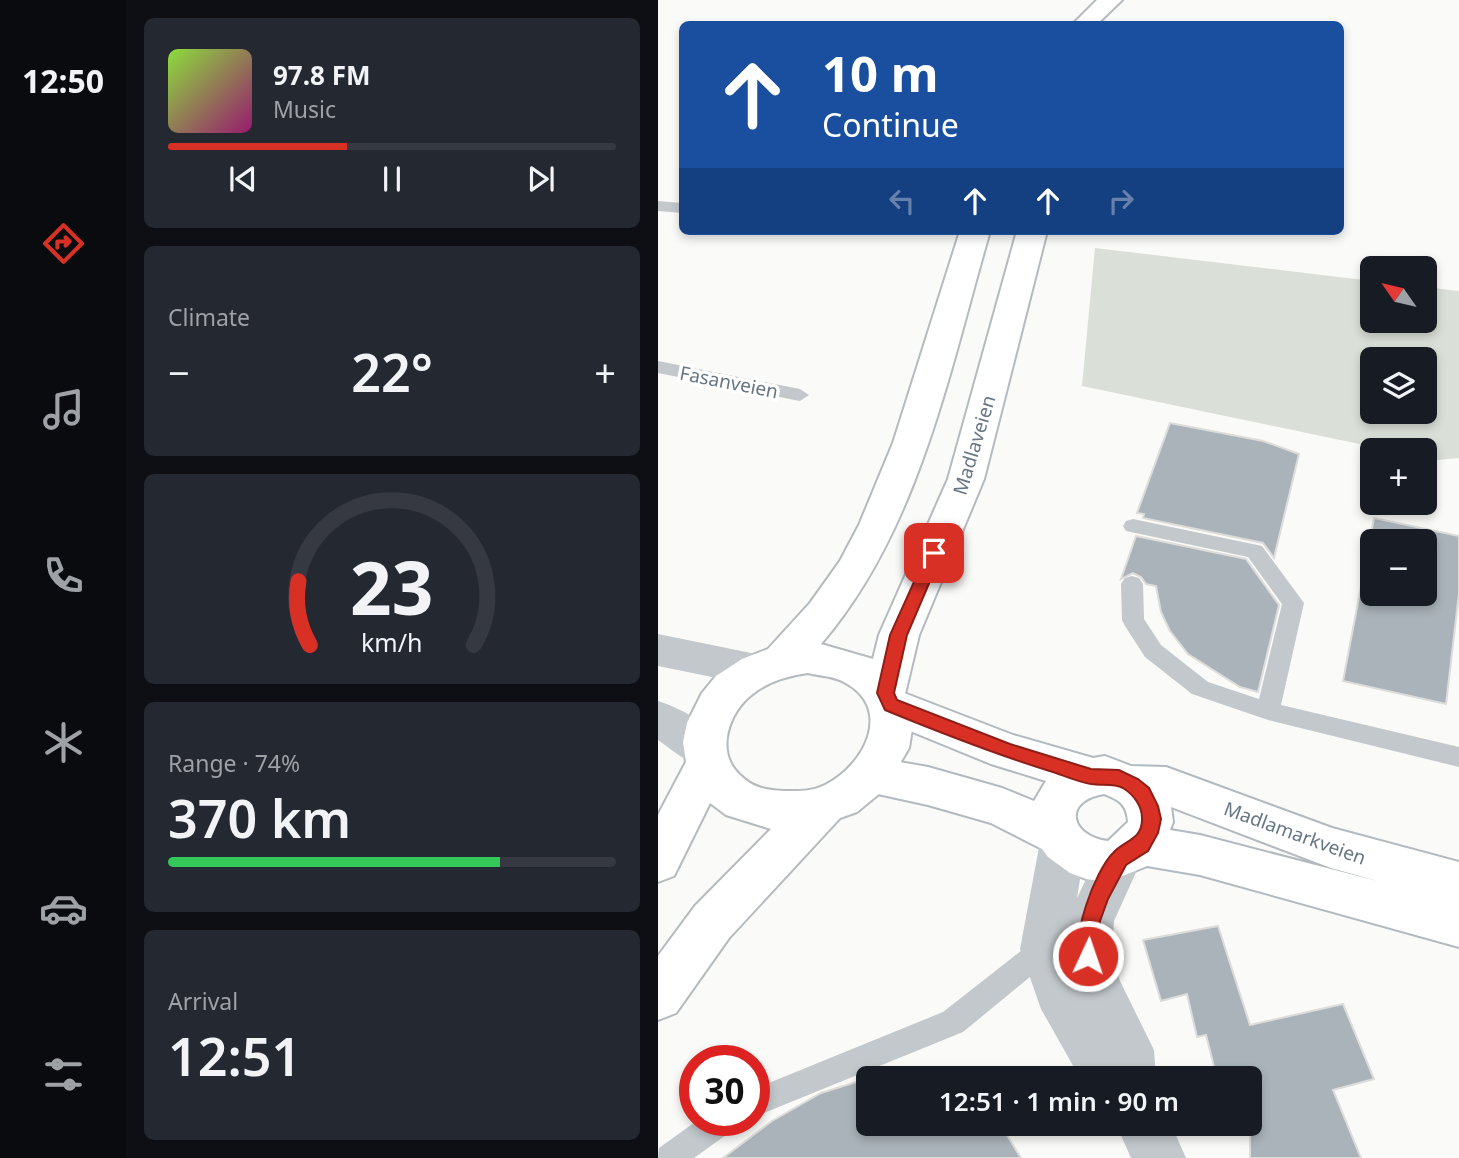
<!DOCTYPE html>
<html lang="en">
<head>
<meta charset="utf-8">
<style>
  :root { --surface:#171b24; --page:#242831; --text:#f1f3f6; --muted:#9ea1a6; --line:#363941; --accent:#d93025 }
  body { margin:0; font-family:"Noto Sans",sans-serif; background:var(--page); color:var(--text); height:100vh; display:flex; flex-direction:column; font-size:26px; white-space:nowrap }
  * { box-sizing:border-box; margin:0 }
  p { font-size:23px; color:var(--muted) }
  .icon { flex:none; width:38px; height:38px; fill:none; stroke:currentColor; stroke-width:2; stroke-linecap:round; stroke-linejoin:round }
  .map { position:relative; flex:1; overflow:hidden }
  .panel { display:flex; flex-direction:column; gap:18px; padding:18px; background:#0d0f14; width:532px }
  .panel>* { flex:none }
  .top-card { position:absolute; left:21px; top:21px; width:665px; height:214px; border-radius:10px; box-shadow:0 4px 10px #0003; background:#1a4fa0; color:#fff; overflow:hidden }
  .needle { width:46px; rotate:304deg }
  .tools { position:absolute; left:702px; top:256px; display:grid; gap:14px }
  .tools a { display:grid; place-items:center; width:77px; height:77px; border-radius:10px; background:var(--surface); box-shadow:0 4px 10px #0003; font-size:35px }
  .speed { position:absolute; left:21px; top:1045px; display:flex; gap:14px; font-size:35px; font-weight:700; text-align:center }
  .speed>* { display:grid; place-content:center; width:91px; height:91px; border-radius:50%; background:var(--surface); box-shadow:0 4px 10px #0003; line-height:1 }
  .speed .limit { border:10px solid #d22; background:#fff; color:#111 }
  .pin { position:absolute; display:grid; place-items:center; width:60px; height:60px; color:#fff; margin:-30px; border-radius:14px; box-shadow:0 4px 10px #0006 }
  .me { position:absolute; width:77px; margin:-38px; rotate:3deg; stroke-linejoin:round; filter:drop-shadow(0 0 5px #0008) }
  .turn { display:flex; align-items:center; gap:24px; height:147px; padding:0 28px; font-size:32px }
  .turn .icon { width:91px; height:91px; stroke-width:2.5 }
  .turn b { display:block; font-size:49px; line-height:60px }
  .lanes { display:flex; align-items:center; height:66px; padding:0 28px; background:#0003; justify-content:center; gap:35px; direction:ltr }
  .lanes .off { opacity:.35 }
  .big { font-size:52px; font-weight:600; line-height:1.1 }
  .panel .tile { flex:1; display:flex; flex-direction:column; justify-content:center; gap:10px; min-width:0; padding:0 24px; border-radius:10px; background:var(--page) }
  .panel .dial { align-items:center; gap:0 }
  .dial svg { height:182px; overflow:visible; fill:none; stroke:var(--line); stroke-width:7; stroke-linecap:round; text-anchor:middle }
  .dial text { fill:var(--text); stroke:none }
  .song { display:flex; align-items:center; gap:21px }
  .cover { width:84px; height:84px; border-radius:10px; background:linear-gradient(135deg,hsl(90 70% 55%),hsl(320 70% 35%)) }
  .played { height:7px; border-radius:4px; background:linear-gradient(90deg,var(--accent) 40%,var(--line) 40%) }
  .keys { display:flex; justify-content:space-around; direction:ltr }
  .heat { display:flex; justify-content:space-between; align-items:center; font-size:38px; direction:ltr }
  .charge { height:10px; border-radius:5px; background:linear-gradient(90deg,#34c759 74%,var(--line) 0) }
  .trip { position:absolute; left:198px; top:1066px; width:406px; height:70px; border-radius:10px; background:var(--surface); box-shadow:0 4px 10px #0003; font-weight:600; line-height:70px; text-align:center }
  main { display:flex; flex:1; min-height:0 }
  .menu { display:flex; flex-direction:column; width:126px; justify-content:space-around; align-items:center; background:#090b0e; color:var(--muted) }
  .menu .icon { width:49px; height:49px }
  .menu .active { color:var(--accent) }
  .menu b { font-size:32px; color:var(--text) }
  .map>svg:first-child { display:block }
  .green { fill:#dadfd7; fill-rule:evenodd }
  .building { fill:#aab3b9; stroke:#dcdcda; stroke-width:2; fill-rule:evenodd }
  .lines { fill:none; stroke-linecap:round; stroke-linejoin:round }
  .secondary-casing { stroke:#b3babf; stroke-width:4 }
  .primary-casing { stroke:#b5babe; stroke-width:4 }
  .service { fill:#c3c8cc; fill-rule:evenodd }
  .minor { fill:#c3c8cc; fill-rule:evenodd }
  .secondary { fill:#fff; fill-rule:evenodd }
  .primary { fill:#fff; fill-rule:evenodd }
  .route { fill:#d93025; stroke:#8d1f18; stroke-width:2 }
  .labels { text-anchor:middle; stroke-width:7; stroke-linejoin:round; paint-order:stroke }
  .street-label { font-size:19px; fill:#657683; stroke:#fff }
</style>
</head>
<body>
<main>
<nav class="menu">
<b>12:50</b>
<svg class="icon active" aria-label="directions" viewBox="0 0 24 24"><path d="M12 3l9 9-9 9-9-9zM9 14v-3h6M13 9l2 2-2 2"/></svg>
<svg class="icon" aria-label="music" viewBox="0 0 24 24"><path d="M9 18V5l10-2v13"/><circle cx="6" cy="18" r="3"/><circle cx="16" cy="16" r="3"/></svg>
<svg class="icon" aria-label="phone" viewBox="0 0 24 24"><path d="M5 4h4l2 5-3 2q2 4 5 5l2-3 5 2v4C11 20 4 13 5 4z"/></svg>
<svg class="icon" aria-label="climate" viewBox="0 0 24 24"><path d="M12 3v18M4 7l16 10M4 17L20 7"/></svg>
<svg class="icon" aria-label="car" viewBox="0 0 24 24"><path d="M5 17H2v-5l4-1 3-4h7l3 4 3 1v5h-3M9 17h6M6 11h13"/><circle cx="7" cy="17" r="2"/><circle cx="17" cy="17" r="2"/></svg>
<svg class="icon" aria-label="filters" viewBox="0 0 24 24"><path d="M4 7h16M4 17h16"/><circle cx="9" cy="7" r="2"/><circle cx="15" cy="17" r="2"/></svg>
</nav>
<section class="panel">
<div class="tile">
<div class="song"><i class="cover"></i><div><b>97.8 FM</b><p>Music</p></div></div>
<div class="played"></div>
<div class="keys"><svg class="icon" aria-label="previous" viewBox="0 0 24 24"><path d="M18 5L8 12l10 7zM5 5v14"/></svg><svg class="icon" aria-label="pause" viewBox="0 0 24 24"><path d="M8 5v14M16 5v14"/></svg><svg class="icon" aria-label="next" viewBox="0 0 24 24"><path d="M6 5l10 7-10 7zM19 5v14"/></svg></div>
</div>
<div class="tile"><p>Climate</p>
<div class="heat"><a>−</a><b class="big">22°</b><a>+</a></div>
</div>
<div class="tile dial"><svg viewBox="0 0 100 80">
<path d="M14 69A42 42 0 1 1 86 69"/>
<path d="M14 69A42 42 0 0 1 9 41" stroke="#d93025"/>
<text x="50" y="56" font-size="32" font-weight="700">23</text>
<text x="50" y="72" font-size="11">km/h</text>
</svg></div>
<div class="tile"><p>Range · 74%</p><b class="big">370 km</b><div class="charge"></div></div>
<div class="tile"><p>Arrival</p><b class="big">12:51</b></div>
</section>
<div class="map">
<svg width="801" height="1158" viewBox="0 0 801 1158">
  <rect width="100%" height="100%" fill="#fafaf8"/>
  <path class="green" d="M 437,248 L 714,281 L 714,320 L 766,320 L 767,287 L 801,291 L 801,458 L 780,460 L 767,457 L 766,450 L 730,450 L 424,386 ZM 714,359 L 766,359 L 766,411 L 714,411 Z"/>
  <path class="building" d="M 512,423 L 605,441 L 641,454 L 616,558 L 605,543 L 485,518 L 486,514 L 479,513 Z
    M 716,518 L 801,536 L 801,593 L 788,704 L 685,681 ZM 714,541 L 766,541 L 766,593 L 714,593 Z
    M 478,536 L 588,559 L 621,605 L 600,692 L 582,687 L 530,654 L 512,631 L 503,612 L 498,586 L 488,584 L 483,577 L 475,573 L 463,579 Z
    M 560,926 L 592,1025 L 685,1004 L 716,1079 L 675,1090 L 703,1158 L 592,1158 L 592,1078 L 559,1078 L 548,1035 L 539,1037 L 529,994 L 503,1001 L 485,940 Z
    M 240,1074 L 272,1078 L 210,1078 L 210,1124 L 342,1124 L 363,1158 L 65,1158 L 114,1121 L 163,1093 L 214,1077 Z"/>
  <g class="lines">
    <defs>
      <path id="secondary" d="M 233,688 L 355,735 L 435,758 L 447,756 L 473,766 L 508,767 L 674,828 L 801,862 L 801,947 L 542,875 L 489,866 L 450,882 L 428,879 L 412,873 L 390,857 L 384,849 L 333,823 L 270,805 L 197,789 L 191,776 L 197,763 L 213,757 L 270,767 L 344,788 L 376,801 L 388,781 L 333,764 L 218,717 L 212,705 L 218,693 ZM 446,794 C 461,800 469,804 470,822 L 450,841 C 412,836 404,801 446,794 ZM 513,807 L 673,868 L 723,882 L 542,835 L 512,830 L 515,822 Z"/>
      <path id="primary" d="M 439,0 L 464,0 L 439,24 L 415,24 Z
        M 302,231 L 332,231 C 291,372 261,530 163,644 L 215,659 L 221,635 L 290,479 L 359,231 L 389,231 L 326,479 L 261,635 L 247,694 L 256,717 L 251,748 L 227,789 L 199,812 L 182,818 L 71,938 L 18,1013 L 0,1020 L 0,956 L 37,906 L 113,829 L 68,815 L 52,803 L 16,876 L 0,882 L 0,815 L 28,762 L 25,742 L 29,723 L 44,693 L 58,676 L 84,659 L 110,649 L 152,603 L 182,561 L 201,525 L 235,443 ZM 150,673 C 161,676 176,676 186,682 C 236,708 207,765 167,785 C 153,792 140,791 125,791 C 108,790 95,788 82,775 C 71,765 67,752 69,737 C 76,696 112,678 150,673 Z"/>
    </defs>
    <use href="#secondary" class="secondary-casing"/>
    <use href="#primary" class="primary-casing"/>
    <path class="service" d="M 0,201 L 24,203 L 24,213 L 0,211 Z
      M 0,361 L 142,389 L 151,395 L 142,401 L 0,373 Z
      M 475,519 L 604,546 L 646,603 L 623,705 L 801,747 L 801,767 L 610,720 L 534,694 L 487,657 L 467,626 L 464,620 L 463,584 L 467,578 L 474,576 L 481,578 L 485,584 L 486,619 L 503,645 L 550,682 L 601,699 L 624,604 L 590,557 L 468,531 L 465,526 L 468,521 Z
      M 386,937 L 395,940 L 399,949 L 395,958 L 305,1032 L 96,1117 L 96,1089 L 285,1012 L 377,940 Z
      M 40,1120 L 80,1120 L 75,1130 L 36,1158 L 0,1158 L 1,1148 Z"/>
    <path class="minor" d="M 0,634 L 98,654 L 112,659 L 118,670 L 112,681 L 98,686 L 0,666 Z
      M 0,701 C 24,709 55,725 67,748 L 60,761 C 33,770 22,755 0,740 Z
      M 405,822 L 421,828 L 428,842 L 419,898 L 445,844 L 461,838 L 477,844 L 484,859 L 456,921 L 454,955 L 462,981 L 496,1050 L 498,1078 L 422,1078 L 383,1009 L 362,949 L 382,842 L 389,828 Z
      M 458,1124 L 513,1124 L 528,1158 L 473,1158 Z"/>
    <use href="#secondary" class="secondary"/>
    <use href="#primary" class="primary"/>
  </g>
  <path class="route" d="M 276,547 L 284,553 L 249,635 L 236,693 L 239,700 L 352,744 L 433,769 L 461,770 L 480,779 L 491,788 L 500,806 L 503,819 L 500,833 L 490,851 L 468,865 L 450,899 L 442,921 L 440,956 L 437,962 L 430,965 L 423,962 C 412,938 437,871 455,853 C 466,840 485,840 484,818 C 484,806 476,795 465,788 C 455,783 444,786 433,784 C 421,782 409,777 398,773 C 339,755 283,733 227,710 L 219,693 L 232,635 L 269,553 Z"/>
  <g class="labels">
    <g class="street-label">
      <text transform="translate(71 382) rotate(11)" y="7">Fasanveien</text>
      <text transform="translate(316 445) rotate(-73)" y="7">Madlaveien</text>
      <text transform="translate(637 833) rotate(20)" y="7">Madlamarkveien</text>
    </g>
  </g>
</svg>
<div class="tools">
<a><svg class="needle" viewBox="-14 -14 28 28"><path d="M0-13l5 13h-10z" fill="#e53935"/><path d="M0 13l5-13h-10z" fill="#9ea1a6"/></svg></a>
<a><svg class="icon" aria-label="layers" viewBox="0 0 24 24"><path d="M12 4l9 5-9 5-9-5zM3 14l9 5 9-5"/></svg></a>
<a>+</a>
<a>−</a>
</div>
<div class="speed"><div class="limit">30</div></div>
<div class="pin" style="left:276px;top:553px;background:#d93025"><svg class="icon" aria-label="arrive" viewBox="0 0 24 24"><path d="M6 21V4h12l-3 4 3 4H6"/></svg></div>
<svg class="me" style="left:430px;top:956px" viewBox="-20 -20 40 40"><circle r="17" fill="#d93025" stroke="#fff" stroke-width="3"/><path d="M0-11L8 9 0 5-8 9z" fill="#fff"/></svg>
<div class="trip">12:51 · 1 min · 90 m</div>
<div class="top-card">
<div class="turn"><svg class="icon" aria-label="ahead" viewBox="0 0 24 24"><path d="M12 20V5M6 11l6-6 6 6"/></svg><div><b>10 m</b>Continue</div></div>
<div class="lanes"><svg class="icon off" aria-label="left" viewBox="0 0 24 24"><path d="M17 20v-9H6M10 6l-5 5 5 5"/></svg><svg class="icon" aria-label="ahead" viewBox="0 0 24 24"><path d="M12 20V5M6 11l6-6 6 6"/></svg><svg class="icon" aria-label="ahead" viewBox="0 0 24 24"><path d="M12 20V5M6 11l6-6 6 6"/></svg><svg class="icon off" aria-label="right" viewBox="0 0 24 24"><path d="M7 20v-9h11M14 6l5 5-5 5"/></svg></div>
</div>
</div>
</main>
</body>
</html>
